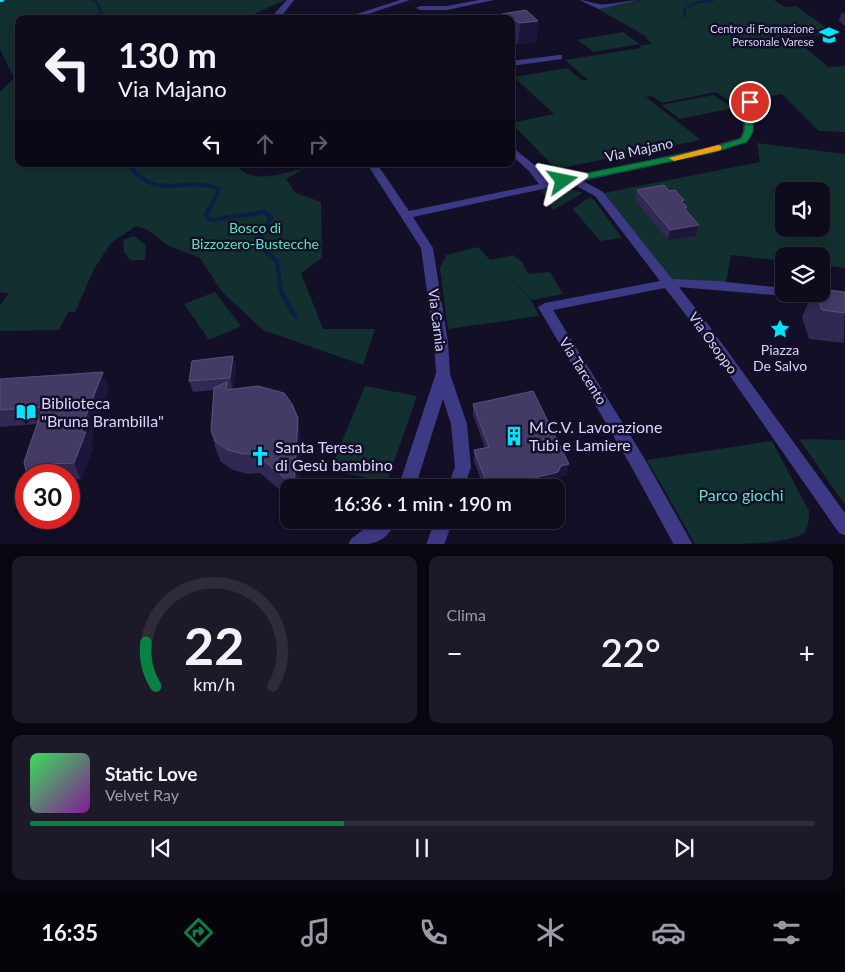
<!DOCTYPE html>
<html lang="it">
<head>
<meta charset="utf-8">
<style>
  :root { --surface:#0e0b1c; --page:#1c1929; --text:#f1f3f6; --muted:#9b9ba3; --line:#2e2b3b; --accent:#0b8043 }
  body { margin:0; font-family:Lato,sans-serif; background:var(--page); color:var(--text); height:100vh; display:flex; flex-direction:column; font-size:19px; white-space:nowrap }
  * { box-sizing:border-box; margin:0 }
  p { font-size:16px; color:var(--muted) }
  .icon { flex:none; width:28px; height:28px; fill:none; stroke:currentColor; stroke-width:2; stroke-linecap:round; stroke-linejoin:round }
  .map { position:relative; height:544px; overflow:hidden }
  .drawer { display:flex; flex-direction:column; gap:12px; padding:12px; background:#08060f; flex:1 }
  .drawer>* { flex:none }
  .hud { position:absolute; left:15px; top:15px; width:500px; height:152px; border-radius:10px; box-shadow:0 2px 12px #0003,0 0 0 1px var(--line); background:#0e0b1c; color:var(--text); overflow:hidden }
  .tools { position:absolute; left:775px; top:182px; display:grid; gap:10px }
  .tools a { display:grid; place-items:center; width:55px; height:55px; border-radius:10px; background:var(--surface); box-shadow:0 2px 12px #0003,0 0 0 1px var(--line); font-size:25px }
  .speed { position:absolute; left:15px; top:464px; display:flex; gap:10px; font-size:25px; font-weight:700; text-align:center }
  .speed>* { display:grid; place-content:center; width:65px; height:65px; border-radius:50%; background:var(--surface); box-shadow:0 2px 12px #0003,0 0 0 1px var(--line); line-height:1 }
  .speed .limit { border:8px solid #d22; background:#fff; color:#111 }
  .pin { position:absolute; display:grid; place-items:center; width:42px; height:42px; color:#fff; margin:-21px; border:2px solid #fff; border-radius:50%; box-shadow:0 1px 5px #0007 }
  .me { position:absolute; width:55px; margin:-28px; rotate:78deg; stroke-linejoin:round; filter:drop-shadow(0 0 4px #0008) }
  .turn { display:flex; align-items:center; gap:18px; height:105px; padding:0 20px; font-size:22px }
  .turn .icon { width:65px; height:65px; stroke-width:2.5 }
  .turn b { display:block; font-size:35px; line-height:42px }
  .lanes { display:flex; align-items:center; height:48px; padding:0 20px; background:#0003; justify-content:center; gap:25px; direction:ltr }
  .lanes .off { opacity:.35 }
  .big { font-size:38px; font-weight:600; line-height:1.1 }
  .drawer .card { flex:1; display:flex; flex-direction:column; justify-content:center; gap:8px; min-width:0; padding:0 18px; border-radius:10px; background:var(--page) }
  .drawer .dial { align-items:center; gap:0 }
  .dial svg { height:130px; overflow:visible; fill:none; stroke:var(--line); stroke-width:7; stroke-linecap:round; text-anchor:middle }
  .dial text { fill:var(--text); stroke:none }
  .song { display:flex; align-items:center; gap:15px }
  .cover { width:60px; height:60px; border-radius:8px; background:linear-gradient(135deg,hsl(130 70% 55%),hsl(290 70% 35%)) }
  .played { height:5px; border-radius:2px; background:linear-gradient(90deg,var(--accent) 40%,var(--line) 40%) }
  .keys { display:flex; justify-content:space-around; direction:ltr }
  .heat { display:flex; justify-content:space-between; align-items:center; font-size:28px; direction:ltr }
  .drawer .tiles { flex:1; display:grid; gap:12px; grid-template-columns:1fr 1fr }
  .card:last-child { grid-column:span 2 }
  .trip { position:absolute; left:280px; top:479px; width:285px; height:50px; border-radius:10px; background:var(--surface); box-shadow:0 2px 12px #0003,0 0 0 1px var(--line); font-weight:600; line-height:50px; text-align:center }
  .tab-bar { display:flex; height:80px; justify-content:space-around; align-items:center; background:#06040b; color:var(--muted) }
  .tab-bar .icon { width:35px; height:35px }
  .tab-bar .selected { color:var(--accent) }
  .tab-bar b { font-size:22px; color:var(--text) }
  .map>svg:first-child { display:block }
  .green { fill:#12302f; fill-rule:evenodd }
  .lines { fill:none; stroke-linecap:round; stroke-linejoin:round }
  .stream-far2 { stroke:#0a1f44; stroke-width:2.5 }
  .stream-far1 { stroke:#0a1f44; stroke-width:4 }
  .stream { stroke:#0a1f44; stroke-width:4.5 }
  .minor { fill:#3d3a85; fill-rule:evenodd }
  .rail { stroke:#00e5ff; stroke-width:2.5; stroke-dasharray:5 4; stroke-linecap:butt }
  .wall { fill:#312854 }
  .shaded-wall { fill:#1d163a }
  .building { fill:#433a66; stroke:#5a527e }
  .route { fill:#0b8043; stroke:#07532c }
  .slow { fill:#f59e0b }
  .labels { text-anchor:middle; stroke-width:5; stroke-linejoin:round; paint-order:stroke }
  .far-poi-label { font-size:11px; fill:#d9d4ff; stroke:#130f26; text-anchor:end }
  .street-label { font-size:14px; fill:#d9d4ff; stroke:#130f26 }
  .park-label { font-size:14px; fill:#5fe0c0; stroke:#130f26 }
  .poi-label { font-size:14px; fill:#d9d4ff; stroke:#130f26 }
  .near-poi-label { font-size:16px; fill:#d9d4ff; stroke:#130f26; text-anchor:start }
  .near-park-label { font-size:16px; fill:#5fe0c0; stroke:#130f26 }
</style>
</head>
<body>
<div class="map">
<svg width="845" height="545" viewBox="0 0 845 545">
  <rect width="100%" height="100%" fill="#130f26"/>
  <path class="green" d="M 0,0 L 285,0 L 254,14 L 254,19 L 19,19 L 19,164 L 235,164 C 251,186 283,173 305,168 L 286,179 L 296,193 L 321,202 L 322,258 L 301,273 L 323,329 L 375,329 L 363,365 L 263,330 L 222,292 L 200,258 L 167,245 L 148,230 L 136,226 L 111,243 L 94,269 L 75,312 L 68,312 L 59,330 L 0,331 L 0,305 L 9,293 L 0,292 L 0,92 L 14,78 L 0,49 Z
    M 643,0 L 774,0 L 785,7 L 796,6 L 835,34 L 793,37 L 828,67 L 845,66 L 845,132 L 819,131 L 782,94 L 753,100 L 740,100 L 738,107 L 716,92 L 662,103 L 652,96 L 646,97 L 701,140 L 556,169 L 511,123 L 554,114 L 514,77 L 567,68 L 582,80 L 588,80 L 565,60 L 641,48 L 639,46 L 651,44 L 644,35 L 596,8 Z
    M 623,32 L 640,44 L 594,52 L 577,40 Z
    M 714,95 L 733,108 L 680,119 L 661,105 Z
    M 757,143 L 845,154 L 845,268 L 821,265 L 821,256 L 784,256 L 784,261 L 731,255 L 726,283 L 669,283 L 599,194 L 760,162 ZM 784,191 L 821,191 L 821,229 L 784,229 Z
    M 550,188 L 567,188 L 583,193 L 553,210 L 541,190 Z
    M 590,197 L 595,201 L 622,238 L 600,241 L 573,209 Z
    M 134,236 L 146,245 L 145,260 L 130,260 L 124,252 L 123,240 Z
    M 478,247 L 490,260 L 513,255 L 522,262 L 528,274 L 550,272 L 563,294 L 532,300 L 498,267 L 531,300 L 539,316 L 448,329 L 440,268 L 446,255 Z
    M 215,292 L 241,326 L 209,340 L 184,304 Z
    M 365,386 L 417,396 L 387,482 L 330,470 Z
    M 799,439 L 845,440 L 845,505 Z
    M 772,441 L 809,511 C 809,520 809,530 801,535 C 777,545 724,545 695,544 L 647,460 Z"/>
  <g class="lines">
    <path class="stream-far2" d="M 93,0 L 97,3 L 104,19
      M 685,17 L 684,9 L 696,3 L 713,0"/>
    <path class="stream-far1" d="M 128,164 C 159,204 180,174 219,189 L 209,210"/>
    <path class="stream" d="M 209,208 L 206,215 L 211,220 L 265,212 L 271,218 L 257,244 L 277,261 L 281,292 L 295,316"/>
    <path class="minor" d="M 287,0 L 294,0 L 281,17 L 275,17 L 275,13 Z
      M 400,0 L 410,0 L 353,19 L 341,19 Z
      M 479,0 L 494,0 L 447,10 L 420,10 L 416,8 L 420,6 L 447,6 Z
      M 579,0 C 586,0 591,3 598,4 C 606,6 629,0 639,0 L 599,9 Z
      M 559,55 L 562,55 L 562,59 L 511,66 L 511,61 Z
      M 755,98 L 760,101 L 754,104 L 753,132 L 747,142 L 711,153 L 583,181 L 603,192 L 672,279 L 717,281 L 784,288 L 784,294 L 789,294 L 784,296 L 679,287 L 710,327 L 845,513 L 845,535 L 839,533 L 700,333 L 665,288 L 553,310 L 643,456 L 693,545 L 674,545 L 631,466 L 538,307 L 545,303 L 660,281 L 595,196 L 575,185 L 566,184 L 413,217 L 433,248 L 448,342 L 450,374 L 467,424 L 471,467 L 464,488 L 447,488 L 455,467 L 451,424 L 443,399 L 415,488 L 398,488 L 436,373 L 434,342 L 421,248 L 367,164 L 377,164 L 409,211 L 539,184 L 529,171 L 511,155 L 511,146 L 537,167 L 548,182 L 709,147 L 740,138 L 743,132 L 745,102 Z
      M 821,291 L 845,293 L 845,301 L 806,298 L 800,294 L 821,294 Z
      M 376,520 L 397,520 C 386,544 371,545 348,545 L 351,539 Z
      M 435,520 L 453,520 L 444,545 L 426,545 Z"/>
    <path class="rail" d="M 0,1 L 4,0"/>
  </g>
  <path class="wall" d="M 841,13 L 845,13 L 845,26 L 839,21 Z
    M 502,14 L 538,21 L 536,42 L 518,44 L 511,41 L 511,19 L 502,19 Z
    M 637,190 L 669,191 L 687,207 L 686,210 L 696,236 L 668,240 L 635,200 Z
    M 845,292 L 844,343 L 809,339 L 802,317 L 812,294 Z
    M 233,356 L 236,367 L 233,389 L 228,390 L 301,437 L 299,488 L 289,488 L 289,498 L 260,473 L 248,474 L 233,470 L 221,462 L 216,450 L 211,431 L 214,390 L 193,392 L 189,381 Z
    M 0,379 L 109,388 L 93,432 L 91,443 L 93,448 L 81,479 L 69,480 L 69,475 L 27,475 L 37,424 L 0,427 Z
    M 473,404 L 566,475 L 559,477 L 556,483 L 538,488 L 484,488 L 474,461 L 474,450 L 485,448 L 473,415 Z"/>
  <path class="shaded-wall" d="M 538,21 L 536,42 L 518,44 L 520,23 Z
    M 699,225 L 696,236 L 668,240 L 670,230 Z
    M 233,356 L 236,367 L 233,389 L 230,378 Z
    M 103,372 L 109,388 L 93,432 L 91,443 L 93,448 L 81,479 L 74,463 L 86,416 Z
    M 298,418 L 301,437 L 299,488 L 295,488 Z
    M 52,464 L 58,475 L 48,475 L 47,473 Z
    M 569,464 L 566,475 L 559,477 L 556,483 L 538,488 L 495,488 Z"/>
  <path class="building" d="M 526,10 L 538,21 L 520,23 L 502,14 Z
    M 493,15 L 495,19 L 464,19 L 463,18 Z
    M 664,185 L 669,191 L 675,190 L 684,200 L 681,201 L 687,207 L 684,208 L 699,225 L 670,230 L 637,190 Z
    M 821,289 L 845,292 L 845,313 L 822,310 L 816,294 L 821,294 Z
    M 233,356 L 230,378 L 189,381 L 192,361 Z
    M 103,372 L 86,416 L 82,432 L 86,432 L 74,463 L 52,464 L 47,473 L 27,475 L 24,462 L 43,407 L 0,410 L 0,379 Z
    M 227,382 L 226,390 L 258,386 L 284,393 L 292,404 L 298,418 L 294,486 L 256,454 L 243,454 L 228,450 L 216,442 L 211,431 L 214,388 Z
    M 533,391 L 569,464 L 561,466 L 558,472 L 495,488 L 489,488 L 474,450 L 489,447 L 473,404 Z"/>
  <path class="route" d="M 750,100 L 754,102 L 753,132 L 747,142 L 712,153 L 563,184 L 558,181 L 563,178 L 710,148 L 740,139 L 744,132 L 746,102 Z"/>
  <path class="slow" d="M 718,145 L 721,146 L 721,150 L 674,161 L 669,158 Z"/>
  <defs>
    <symbol id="school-bare" viewBox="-9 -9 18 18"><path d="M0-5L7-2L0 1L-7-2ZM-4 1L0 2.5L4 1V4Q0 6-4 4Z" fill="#00e5ff" stroke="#130f26" stroke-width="2.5" paint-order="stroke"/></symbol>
    <symbol id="sight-bare" viewBox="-9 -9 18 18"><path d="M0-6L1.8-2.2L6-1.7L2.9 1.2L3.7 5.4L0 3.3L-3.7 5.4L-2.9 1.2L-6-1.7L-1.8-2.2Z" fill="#00e5ff" stroke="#130f26" stroke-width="2.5" paint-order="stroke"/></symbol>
    <symbol id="library-bare" viewBox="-9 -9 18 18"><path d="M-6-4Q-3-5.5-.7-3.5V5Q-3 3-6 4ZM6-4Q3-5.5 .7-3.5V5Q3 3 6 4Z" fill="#00e5ff" stroke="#130f26" stroke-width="2.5" paint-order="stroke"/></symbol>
    <symbol id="building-bare" viewBox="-9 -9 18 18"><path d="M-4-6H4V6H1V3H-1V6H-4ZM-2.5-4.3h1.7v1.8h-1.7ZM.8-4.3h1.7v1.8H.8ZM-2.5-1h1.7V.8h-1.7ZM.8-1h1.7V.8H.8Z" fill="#00e5ff" stroke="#130f26" stroke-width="2.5" paint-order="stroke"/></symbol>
    <symbol id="church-bare" viewBox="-9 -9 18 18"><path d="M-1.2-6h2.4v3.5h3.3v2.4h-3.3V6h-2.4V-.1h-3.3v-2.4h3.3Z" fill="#00e5ff" stroke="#130f26" stroke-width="2.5" paint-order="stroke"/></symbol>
  </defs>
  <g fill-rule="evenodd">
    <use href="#school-bare" x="815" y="21" width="28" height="28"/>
    <use href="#sight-bare" x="766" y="315" width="28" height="28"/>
    <use href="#library-bare" x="12" y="398" width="28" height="28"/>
    <use href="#building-bare" x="500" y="422" width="28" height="28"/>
    <use href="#church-bare" x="246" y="442" width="28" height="28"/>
  </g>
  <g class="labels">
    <g class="far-poi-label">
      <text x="814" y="33">Centro di Formazione<tspan x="814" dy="13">Personale Varese</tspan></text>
    </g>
    <g class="street-label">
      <text transform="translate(639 150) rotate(-12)" y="5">Via Majano</text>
      <text transform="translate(437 320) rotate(83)" y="5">Via Carnia</text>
      <text transform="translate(713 343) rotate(54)" y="5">Via Osoppo</text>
      <text transform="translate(583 371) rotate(58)" y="5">Via Tarcento</text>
    </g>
    <g class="park-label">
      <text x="255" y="233">Bosco di<tspan x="255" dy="16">Bizzozero-Bustecche</tspan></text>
    </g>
    <g class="poi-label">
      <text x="780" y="355">Piazza<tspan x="780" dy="16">De Salvo</tspan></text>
    </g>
    <g class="near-poi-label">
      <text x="41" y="409">Biblioteca<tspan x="41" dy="18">"Bruna Brambilla"</tspan></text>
      <text x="529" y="433">M.C.V. Lavorazione<tspan x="529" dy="18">Tubi e Lamiere</tspan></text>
      <text x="275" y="453">Santa Teresa<tspan x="275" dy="18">di Gesù bambino</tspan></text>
    </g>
    <g class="near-park-label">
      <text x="741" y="501">Parco giochi</text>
    </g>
  </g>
</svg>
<div class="tools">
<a><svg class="icon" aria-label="sound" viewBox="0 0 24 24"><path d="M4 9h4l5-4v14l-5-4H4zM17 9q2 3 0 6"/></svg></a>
<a><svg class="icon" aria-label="layers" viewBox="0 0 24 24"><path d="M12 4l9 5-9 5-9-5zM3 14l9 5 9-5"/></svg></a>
</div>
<div class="speed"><div class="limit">30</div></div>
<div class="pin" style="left:750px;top:102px;background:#d93025"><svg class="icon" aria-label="arrive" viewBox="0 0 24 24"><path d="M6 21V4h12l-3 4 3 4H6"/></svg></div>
<svg class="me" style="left:563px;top:181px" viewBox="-20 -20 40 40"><path d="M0-17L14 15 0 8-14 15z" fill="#0b8043" stroke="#fff" stroke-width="4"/></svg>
<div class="trip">16:36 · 1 min · 190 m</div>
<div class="hud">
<div class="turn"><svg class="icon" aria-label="left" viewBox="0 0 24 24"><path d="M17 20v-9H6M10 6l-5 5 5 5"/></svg><div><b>130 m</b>Via Majano</div></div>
<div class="lanes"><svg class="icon" aria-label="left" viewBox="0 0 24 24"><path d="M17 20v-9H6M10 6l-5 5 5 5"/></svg><svg class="icon off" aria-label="ahead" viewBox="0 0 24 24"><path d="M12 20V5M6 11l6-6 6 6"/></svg><svg class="icon off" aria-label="right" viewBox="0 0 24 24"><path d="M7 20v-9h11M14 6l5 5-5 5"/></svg></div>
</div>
</div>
<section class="drawer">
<div class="tiles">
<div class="card dial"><svg viewBox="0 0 100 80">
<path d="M14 69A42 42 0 1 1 86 69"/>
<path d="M14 69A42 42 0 0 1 8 42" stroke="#0b8043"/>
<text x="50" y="56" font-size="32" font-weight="700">22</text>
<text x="50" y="72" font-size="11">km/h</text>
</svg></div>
<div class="card"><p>Clima</p>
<div class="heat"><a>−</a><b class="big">22°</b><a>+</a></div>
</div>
<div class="card">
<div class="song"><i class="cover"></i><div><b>Static Love</b><p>Velvet Ray</p></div></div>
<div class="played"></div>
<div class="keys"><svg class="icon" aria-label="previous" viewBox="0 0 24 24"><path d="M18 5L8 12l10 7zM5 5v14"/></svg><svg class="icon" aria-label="pause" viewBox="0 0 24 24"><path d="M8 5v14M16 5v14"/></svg><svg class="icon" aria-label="next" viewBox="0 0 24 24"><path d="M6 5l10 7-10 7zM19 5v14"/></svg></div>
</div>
</div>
</section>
<nav class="tab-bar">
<b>16:35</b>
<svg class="icon selected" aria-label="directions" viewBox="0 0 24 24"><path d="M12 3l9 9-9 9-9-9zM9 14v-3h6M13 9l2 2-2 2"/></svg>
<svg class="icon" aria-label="music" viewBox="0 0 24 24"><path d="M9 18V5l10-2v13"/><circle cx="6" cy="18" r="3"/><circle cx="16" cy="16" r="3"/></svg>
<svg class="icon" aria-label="phone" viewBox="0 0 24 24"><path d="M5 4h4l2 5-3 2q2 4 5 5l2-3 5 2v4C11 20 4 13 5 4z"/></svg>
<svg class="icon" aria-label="climate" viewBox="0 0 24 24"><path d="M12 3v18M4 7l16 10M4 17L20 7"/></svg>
<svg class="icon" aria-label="car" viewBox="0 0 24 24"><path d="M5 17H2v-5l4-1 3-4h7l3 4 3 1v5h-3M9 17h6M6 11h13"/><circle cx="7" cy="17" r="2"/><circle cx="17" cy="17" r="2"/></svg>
<svg class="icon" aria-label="filters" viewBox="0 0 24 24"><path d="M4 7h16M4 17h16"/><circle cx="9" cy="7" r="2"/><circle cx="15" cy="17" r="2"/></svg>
</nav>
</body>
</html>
